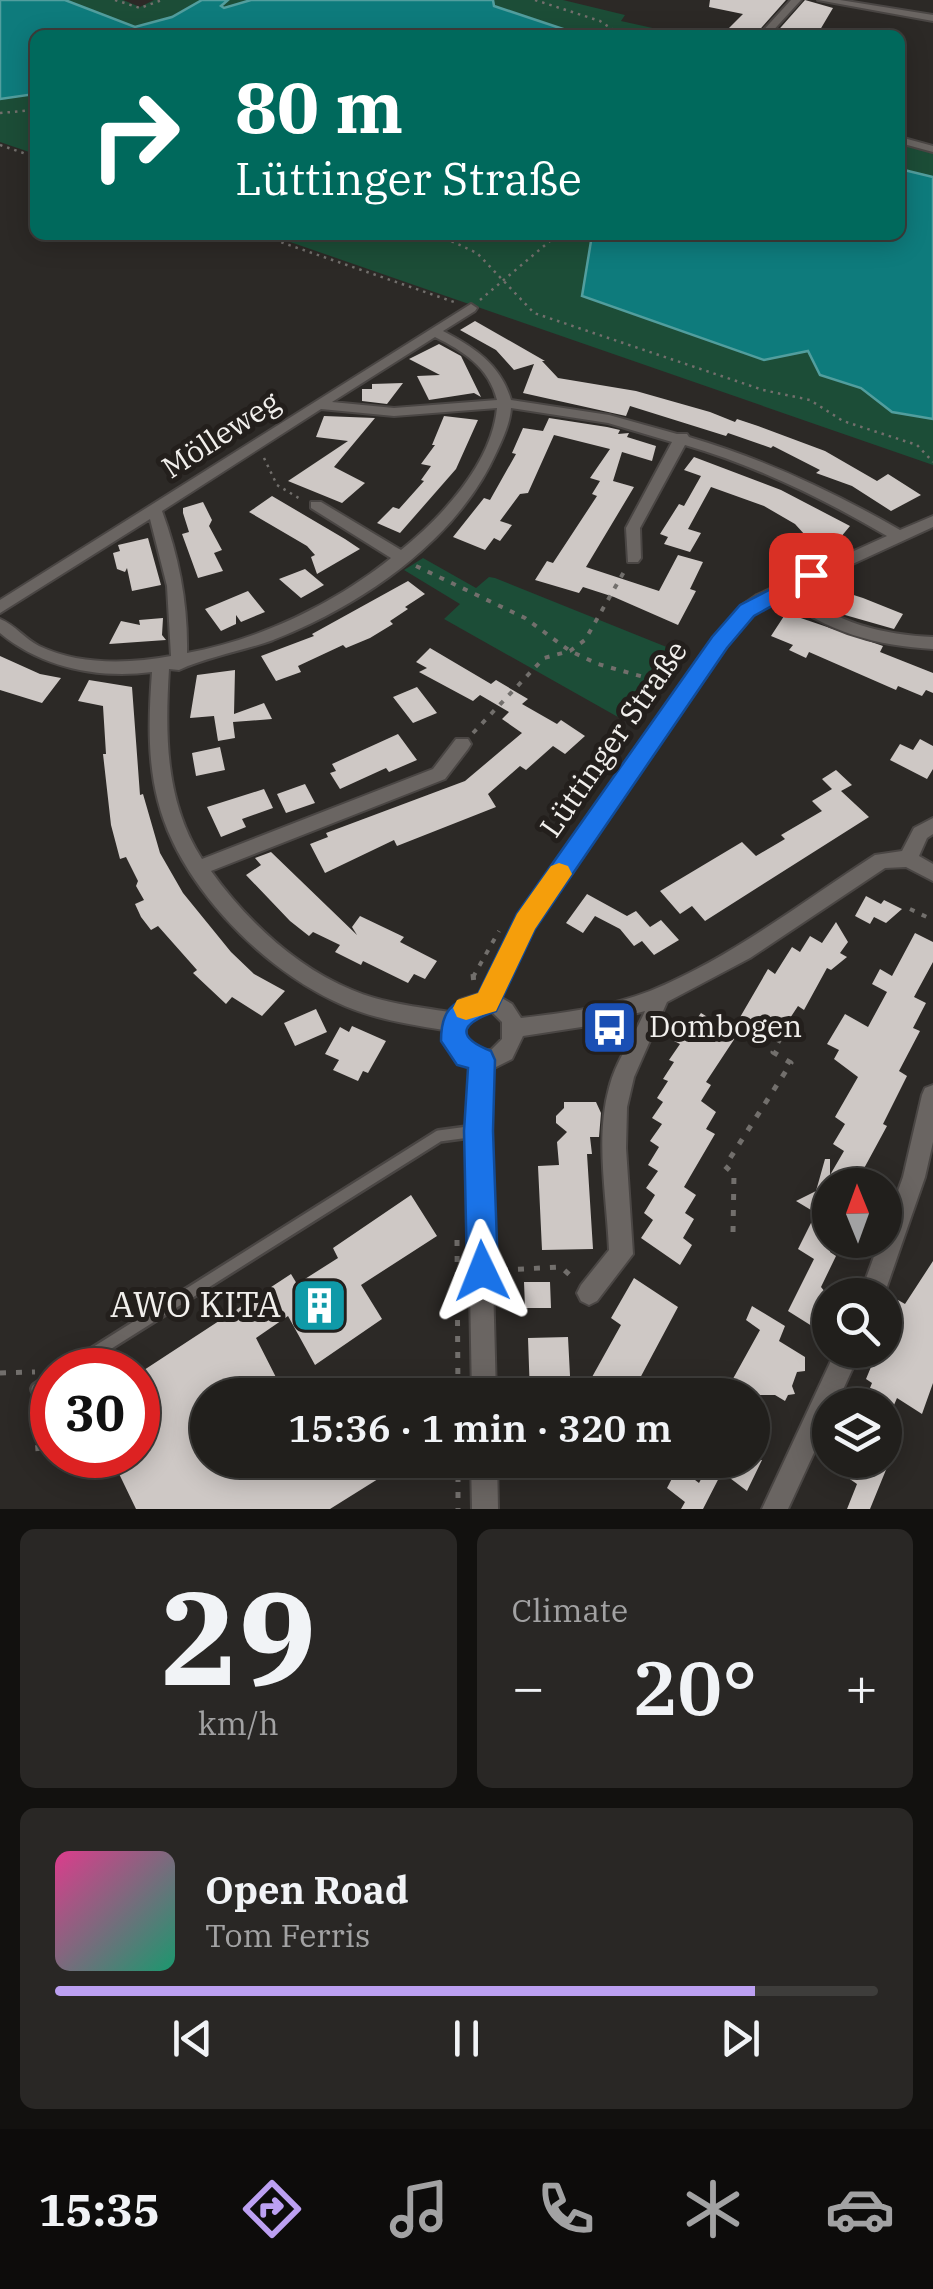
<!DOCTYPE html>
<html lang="en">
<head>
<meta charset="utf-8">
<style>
  :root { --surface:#211f1c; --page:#292725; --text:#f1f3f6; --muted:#a2a2a3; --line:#3e3d3b; --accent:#bca0f2 }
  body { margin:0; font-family:"IBM Plex Serif",serif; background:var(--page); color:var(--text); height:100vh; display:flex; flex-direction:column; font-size:38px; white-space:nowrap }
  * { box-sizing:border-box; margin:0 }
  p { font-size:32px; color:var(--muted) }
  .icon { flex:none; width:55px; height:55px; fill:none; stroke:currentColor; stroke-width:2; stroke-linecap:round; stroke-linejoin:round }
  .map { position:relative; height:1509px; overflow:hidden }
  .panel { display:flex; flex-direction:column; gap:20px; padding:20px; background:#12110f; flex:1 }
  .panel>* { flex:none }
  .top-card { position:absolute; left:30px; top:30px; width:875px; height:210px; border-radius:15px; box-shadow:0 5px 25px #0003,0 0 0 2px var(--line); background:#00695c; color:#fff; overflow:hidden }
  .needle { width:65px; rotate:359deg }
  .controls { position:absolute; left:812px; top:1168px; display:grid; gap:20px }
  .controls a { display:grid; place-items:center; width:90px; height:90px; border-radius:50%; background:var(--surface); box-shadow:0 5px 25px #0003,0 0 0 2px var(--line); font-size:50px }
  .speed { position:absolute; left:30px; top:1348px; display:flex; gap:20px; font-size:50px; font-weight:700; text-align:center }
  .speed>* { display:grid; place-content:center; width:130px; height:130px; border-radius:50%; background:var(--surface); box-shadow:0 5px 25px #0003,0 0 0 2px var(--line); line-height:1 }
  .speed .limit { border:15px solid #d22; background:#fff; color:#111 }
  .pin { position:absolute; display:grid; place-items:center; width:85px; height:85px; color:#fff; margin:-42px; border-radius:20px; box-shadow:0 5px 15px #0006 }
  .me { position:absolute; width:110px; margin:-55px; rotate:358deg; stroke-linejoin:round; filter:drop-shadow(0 0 8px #0008) }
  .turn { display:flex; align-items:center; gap:35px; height:210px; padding:0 40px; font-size:45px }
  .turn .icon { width:130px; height:130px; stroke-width:2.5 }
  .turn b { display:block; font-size:70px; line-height:85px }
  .big { font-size:75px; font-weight:600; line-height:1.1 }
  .panel .card { flex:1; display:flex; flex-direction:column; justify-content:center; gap:15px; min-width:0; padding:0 35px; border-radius:15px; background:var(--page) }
  .panel .dial { align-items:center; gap:0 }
  .dial b { font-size:130px; line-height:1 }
  .song { display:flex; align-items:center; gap:30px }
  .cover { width:120px; height:120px; border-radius:15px; background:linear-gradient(135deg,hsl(330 70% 55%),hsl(160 70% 35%)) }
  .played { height:10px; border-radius:5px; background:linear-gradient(90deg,var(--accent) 85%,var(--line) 85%) }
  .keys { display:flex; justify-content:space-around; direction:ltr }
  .heat { display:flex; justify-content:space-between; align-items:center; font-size:55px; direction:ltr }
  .panel .tiles { flex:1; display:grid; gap:20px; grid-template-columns:1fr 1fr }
  .card:last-child { grid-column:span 2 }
  .trip { position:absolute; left:190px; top:1378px; width:580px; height:100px; border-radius:50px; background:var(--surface); box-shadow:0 5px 25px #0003,0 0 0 2px var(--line); font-weight:600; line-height:100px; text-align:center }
  .dock { display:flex; height:160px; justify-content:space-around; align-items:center; background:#0d0c0b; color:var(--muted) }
  .dock .icon { width:70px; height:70px }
  .dock .active { color:var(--accent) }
  .dock b { font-size:45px; color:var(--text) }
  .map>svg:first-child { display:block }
  .green { fill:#1c4d37 }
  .water { fill:#0e7b7c; stroke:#529e9e; stroke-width:2.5 }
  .building { fill:#cec8c5 }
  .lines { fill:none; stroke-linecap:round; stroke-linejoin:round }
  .lane-casing { stroke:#4a4644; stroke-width:16 }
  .street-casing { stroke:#4a4644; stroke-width:4 }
  .path-far2 { stroke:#726f6c; stroke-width:2.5; stroke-dasharray:2.5 5; stroke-linecap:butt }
  .path-far1 { stroke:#726f6c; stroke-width:4; stroke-dasharray:5 8; stroke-linecap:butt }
  .path { stroke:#726f6c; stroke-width:5; stroke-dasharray:6 10; stroke-linecap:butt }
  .lane { stroke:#6a6562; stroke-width:11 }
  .street { fill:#6a6562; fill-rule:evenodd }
  .route { fill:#1a73e8; stroke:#114b97; stroke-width:2.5 }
  .slow { fill:#f59e0b }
  .labels { text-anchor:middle; stroke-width:10; stroke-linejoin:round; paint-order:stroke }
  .street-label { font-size:30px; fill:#f1efec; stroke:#231f1c }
  .poi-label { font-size:30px; fill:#f1efec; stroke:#231f1c; text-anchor:start }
  .near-poi-label { font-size:35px; fill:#f1efec; stroke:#231f1c; text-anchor:end }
</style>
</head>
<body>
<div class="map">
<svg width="933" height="1509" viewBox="0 0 933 1509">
  <rect width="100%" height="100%" fill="#2c2926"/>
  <path class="green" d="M 0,0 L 123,0 L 140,7 L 154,0 L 563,0 L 625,15 L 621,21 L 684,35 L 35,35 L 35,154 L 0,142 Z
    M 900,142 L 933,151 L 933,465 L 270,235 L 900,235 Z
    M 423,558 L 476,588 L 489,577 L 495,578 L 674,650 L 625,721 L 444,619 L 460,604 L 404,570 Z"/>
  <path class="water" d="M 0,0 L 65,0 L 135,27 L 172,17 L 202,0 L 228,0 L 221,6 L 224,8 L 251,0 L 493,0 L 494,6 L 581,35 L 35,35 L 35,94 L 0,99 Z
    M 900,169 L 933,177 L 933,419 L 892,412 L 861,388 L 820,375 L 808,351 L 764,360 L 582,296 L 592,235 L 900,235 Z"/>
  <path class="building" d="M 710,0 L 786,0 L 755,35 L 722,35 L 743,14 L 709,7 Z
    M 805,0 L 833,8 L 817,35 L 774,35 Z
    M 475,321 L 545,361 L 542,361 L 558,378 L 636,391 L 710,412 L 735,422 L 733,425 L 737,419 L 758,426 L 825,451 L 877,481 L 888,474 L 921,495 L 891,511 L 852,486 L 816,473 L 820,470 L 773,446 L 771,448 L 728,433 L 726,436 L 630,406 L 626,416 L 523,393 L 534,364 L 514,370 L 496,350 L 460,330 Z
    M 439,344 L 461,356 L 481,397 L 474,393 L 429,400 L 417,376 L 440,375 L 409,359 Z
    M 403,383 L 387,404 L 362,401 L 362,389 L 372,389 L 372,384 Z
    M 324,416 L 375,418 L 334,467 L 365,483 L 342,503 L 288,481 L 348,441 L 316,437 Z
    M 444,416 L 478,420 L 456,469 L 400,533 L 377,523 L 393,507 L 399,509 L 424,481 L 421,480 L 431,466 L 421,464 L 435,445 L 432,445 Z
    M 549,418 L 607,427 L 620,430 L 618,434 L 629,433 L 627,437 L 656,446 L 652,461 L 622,452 L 613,481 L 634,487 L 586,567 L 659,591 L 678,555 L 703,562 L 690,589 L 696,591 L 678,625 L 614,597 L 583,587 L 579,593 L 535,580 L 547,561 L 553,563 L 597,496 L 592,494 L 600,481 L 590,478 L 610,449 L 554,435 L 528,493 L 520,494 L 500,521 L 512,525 L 500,541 L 494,538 L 485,550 L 453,537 L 484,498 L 490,500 L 516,454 L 512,453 L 523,428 L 543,431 Z
    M 694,457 L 781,490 L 850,526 L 840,538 L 816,547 L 795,524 L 764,506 L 711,487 L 688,529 L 701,533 L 690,552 L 664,544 L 668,537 L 660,534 L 679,504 L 684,506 L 701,476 L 684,470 Z
    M 272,496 L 345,539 L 360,549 L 317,574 L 311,557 L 315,555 L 307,546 L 249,512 Z
    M 203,502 L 212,520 L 209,526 L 222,550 L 214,553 L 223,571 L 198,578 L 182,534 L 189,532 L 183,513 L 183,508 Z
    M 148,538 L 161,585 L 132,591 L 127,568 L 125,572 L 117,569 L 113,553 L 120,551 L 118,545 Z
    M 305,569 L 324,585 L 301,598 L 279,579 Z
    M 408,581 L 425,594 L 405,607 L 408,609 L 390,621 L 393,624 L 370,638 L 346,648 L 343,645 L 298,666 L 301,672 L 276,681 L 261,656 L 314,636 L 312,634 Z
    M 248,591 L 265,612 L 241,622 L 236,615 L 236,624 L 221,631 L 205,609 Z
    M 841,591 L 863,598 L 903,614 L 894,629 L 845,615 L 830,608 Z
    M 786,613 L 883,646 L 880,652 L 933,673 L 933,693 L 926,690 L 922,696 L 898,686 L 896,690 L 809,652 L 806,658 L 789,650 L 793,645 L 771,636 Z
    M 163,618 L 162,635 L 166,640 L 109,644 L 121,621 L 140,625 L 139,620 Z
    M 430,648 L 491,684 L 496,680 L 528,699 L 522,704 L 557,724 L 561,720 L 585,736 L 565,754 L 553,746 L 526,770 L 520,766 L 488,794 L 496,807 L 397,846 L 394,840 L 325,873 L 310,844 L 328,837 L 326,833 L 465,781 L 522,733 L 502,719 L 509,712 L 480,695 L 473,701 L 419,672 L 427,668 L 416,662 Z
    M 0,656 L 40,674 L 61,678 L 42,703 L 0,690 Z
    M 235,670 L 234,714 L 264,703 L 272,719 L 233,722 L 235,738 L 218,741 L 214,716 L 190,718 L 197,675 Z
    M 89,680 L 132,687 L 140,795 L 143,794 L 160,853 L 183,893 L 231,952 L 254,974 L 285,991 L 262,1016 L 232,997 L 226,1004 L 193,973 L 197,970 L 158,926 L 151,930 L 141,917 L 135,904 L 144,900 L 136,886 L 138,881 L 126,857 L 120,859 L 111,825 L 103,754 L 106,754 L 103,706 L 78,701 Z
    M 417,687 L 437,713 L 413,723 L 393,697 Z
    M 398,734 L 417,760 L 389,772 L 386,768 L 340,789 L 330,773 L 336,771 L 332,764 Z
    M 920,739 L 933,746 L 933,769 L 927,779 L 890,760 L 900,744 L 913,750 Z
    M 220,747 L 225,770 L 196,776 L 192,753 Z
    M 836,770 L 852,785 L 841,791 L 869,817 L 705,921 L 692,906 L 680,914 L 660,891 L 742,842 L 756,856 L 785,839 L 781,835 L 822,811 L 812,801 L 832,789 L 822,779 Z
    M 305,784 L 315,803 L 286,813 L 277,794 Z
    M 264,789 L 273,808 L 242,819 L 246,827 L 221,837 L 207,807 Z
    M 271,852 L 357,935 L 352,927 L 360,916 L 404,937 L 400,942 L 437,961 L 425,979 L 414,974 L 408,983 L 363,961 L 361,965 L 335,952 L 340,945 L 313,932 L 309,936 L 290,921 L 246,875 L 261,865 L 255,858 Z
    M 587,894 L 627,916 L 636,911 L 650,927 L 661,920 L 679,940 L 654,955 L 642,941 L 634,946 L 620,929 L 595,916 L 583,933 L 566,923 Z
    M 866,896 L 881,904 L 884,900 L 902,909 L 886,923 L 874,917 L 870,924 L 855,916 Z
    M 836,922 L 848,942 L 840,953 L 847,957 L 831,970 L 827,968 L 804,1010 L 798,1006 L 775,1041 L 739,1019 L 768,969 L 775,974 L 792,947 L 800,952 L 810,936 L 822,943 Z
    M 915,933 L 933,942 L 933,962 L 914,997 L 926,1003 L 913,1028 L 920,1031 L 899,1071 L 907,1076 L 883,1124 L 887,1126 L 855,1185 L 830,1185 L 830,1252 L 836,1256 L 821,1287 L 830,1298 L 830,1317 L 823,1333 L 788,1311 L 814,1259 L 798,1249 L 816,1213 L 796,1201 L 816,1191 L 825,1159 L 830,1159 L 830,1175 L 844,1151 L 833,1144 L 845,1124 L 835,1117 L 858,1077 L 834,1059 L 839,1050 L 827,1044 L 845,1014 L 868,1027 L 887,992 L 872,984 L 880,969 L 892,976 Z
    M 316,1009 L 327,1032 L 295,1046 L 284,1023 Z
    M 701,1013 L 737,1035 L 706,1082 L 711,1085 L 701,1101 L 716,1112 L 706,1129 L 715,1134 L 684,1187 L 696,1195 L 685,1213 L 694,1219 L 683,1238 L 692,1245 L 680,1265 L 641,1238 L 653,1220 L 644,1213 L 655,1195 L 646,1188 L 658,1171 L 648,1165 L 659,1147 L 650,1141 L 662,1124 L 652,1118 L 663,1102 L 657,1098 L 668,1081 L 663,1079 L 674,1062 L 669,1060 L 680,1044 L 674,1041 L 685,1025 L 690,1028 Z
    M 352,1026 L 386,1041 L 368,1073 L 363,1071 L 358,1081 L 333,1070 L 339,1060 L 325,1054 L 340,1027 L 349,1032 Z
    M 564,1102 L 596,1102 L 601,1113 L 599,1137 L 590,1137 L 592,1154 L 587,1154 L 593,1249 L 542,1250 L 538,1166 L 559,1165 L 557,1142 L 567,1132 L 556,1123 L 556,1116 L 564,1108 Z
    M 411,1195 L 437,1236 L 361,1285 L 382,1319 L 315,1365 L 288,1316 L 256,1338 L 285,1395 L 208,1395 L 208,1460 L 378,1460 L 378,1479 L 330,1509 L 136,1509 L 110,1455 L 138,1455 L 138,1398 L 152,1389 L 144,1370 L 291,1274 L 297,1284 L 338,1258 L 333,1248 Z
    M 933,1261 L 933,1383 L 922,1414 L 897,1398 L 894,1405 L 863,1405 L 872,1383 L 866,1379 L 878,1350 L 885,1350 L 885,1332 L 898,1300 L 905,1304 Z
    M 634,1278 L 678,1307 L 631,1395 L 582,1395 L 621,1325 L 611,1318 Z
    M 524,1282 L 550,1282 L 551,1308 L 525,1308 Z
    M 752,1306 L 785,1326 L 779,1341 L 805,1357 L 805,1371 L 797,1372 L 792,1386 L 795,1394 L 788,1395 L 785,1401 L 775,1395 L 724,1395 L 760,1330 L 746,1320 Z
    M 568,1337 L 571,1395 L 530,1395 L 528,1338 Z
    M 704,1460 L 762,1460 L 747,1491 L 722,1472 L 703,1509 L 681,1509 L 685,1502 L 667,1488 L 678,1467 L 699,1483 L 709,1464 Z
    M 842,1460 L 890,1460 L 870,1509 L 847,1509 L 857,1484 L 838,1471 Z"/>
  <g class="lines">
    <defs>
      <path id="lane" d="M 67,1370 L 439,1136 L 476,1131
        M 37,1389 L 52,1379"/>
      <path id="street" d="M 791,0 L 801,0 L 769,35 L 759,35 Z
        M 818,0 L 840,0 L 933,15 L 933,21 Z
        M 900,137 L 933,146 L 933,152 L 900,143 Z
        M 471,304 L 477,308 L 475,311 L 443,331 C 474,347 501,365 511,400 L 609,415 L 677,434 L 687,434 L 689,437 C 764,459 832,491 900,530 L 933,516 L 933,527 L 796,590 C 835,623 884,635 933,637 L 933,649 C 879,646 824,632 783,596 L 753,614 L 726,647 L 533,928 L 500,997 L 512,1004 L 521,1018 C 564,1013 609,1007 650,991 C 731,958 802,902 875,855 L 902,851 L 914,828 L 933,818 L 933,834 L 927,838 L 919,856 L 933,864 L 933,881 L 906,867 L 885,868 L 750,958 L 667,1002 L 634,1077 L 627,1107 L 626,1148 L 633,1254 L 597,1301 L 589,1305 L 581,1301 L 577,1293 L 581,1285 L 609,1250 C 607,1198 595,1139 609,1088 C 616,1060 634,1037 645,1011 L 588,1026 L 523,1036 L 512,1059 L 492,1069 L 489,1131 L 496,1395 L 472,1395 L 467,1131 L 471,1067 L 452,1054 L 444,1030 C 407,1024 368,1018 334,1001 C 258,965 178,882 158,801 C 147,759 149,714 152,672 C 99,679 42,668 0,633 L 0,619 C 15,625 25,639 39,646 C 78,665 129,664 171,656 L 167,586 L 150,519 L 0,613 L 0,600 ZM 435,337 C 463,351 489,367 497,400 L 394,408 L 332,402 ZM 497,408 C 492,463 442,517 401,550 L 321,502 L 311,502 L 311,508 L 391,558 C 334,604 259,640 187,653 C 188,604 179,557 162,511 L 321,409 L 394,416 ZM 511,408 L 608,423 L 672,442 L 626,528 L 628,562 L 638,562 L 641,558 L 640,528 L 685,445 C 757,466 822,498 887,536 L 757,595 L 741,606 L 714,639 L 519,916 L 482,993 L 460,1000 L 450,1012 C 417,1007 382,1003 352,990 C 296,967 246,920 211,871 L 445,779 L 468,749 L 471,744 L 468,739 L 456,739 L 433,769 L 202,859 C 165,802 165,735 169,669 L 179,670 C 207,657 243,651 273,640 C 362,605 457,541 497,451 C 503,438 510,423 511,408 ZM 477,1011 L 491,1011 L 502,1022 L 502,1039 L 491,1050 L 477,1050 L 466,1039 L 466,1022 Z
        M 933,1085 L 933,1142 L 925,1177 L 884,1295 L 860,1295 L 880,1240 L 885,1240 L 885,1227 L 903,1177 L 922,1095 L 925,1088 Z
        M 836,1350 L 861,1350 L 836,1405 L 830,1405 L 830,1418 L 788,1509 L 762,1509 Z
        M 471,1460 L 497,1460 L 498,1509 L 472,1509 Z"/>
    </defs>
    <use href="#lane" class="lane-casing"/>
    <use href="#street" class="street-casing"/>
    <path class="path-far2" d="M 115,0 L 140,8 L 162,0
      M 535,0 L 600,21 L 621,35
      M 0,113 L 35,110
      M 0,145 L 35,157
      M 260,235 L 454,302
      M 438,235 L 477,253 L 534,313 L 763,390 L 810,400 L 843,421 L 917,445 L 933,462
      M 480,300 L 557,235
      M 264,458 L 277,485 L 302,500"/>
    <path class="path-far1" d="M 416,566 L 525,618 L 570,651 L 598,664 L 672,685
      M 473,733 L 544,658 L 570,651 L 585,640 L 625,570
      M 910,909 L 933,920
      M 473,977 L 499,931"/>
    <path class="path" d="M 473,974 L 474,984
      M 733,1232 L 734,1174 L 725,1166 L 791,1063 L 773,1052 L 792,1015
      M 457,1240 L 458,1395
      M 502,1270 L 561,1267 L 573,1278
      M 0,1373 L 35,1372
      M 38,1451 L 36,1421 L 47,1413 L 48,1398
      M 458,1460 L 458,1509"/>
    <use href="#lane" class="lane"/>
    <use href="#street" class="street"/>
  </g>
  <path class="route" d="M 811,568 L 821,575 L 818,580 L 754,616 L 727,648 L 535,929 L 496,1011 C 465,1022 451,1035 491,1051 L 495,1060 L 493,1131 L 498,1271 L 493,1282 L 482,1286 L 472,1282 L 467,1271 L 464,1131 L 468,1068 L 457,1065 L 441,1041 C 441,1011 451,1002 478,994 L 517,914 L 712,637 L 740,605 Z"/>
  <path class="slow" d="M 559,863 L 568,866 L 572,874 L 535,929 L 496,1011 L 466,1020 L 457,1017 L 453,1008 L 457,1000 L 478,993 L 517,914 L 551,866 Z"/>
  <defs>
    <symbol id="bus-square" viewBox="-11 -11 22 22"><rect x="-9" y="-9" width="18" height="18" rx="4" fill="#1a4fb4" stroke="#231f1c"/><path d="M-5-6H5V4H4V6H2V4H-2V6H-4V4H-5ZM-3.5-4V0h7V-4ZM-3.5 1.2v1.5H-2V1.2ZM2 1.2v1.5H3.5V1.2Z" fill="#fff"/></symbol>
    <symbol id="building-square" viewBox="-11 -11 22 22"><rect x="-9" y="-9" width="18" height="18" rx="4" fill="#0f9aa8" stroke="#231f1c"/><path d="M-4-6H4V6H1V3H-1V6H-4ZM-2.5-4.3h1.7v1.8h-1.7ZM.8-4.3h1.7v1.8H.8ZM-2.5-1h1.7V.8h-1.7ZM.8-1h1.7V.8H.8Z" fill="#fff"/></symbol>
  </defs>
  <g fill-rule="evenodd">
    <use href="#bus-square" x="578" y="996" width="63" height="63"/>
    <use href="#building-square" x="288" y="1274" width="63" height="63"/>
  </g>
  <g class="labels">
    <g class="street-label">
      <text transform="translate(221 435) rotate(-33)" y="10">Mölleweg</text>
      <text transform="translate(614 739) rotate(-55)" y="10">Lüttinger Straße</text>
    </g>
    <g class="poi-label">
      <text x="649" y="1037">Dombogen</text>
    </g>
    <g class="near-poi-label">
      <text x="281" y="1317">AWO KITA</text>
    </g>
  </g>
</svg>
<div class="controls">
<a><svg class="needle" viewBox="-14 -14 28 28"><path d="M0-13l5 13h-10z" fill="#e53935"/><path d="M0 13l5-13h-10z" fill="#a2a2a3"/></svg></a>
<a><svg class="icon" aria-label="search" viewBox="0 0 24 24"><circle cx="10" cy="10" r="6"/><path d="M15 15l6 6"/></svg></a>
<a><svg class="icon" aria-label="layers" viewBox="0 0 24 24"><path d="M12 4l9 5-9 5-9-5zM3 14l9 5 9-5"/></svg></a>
</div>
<div class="speed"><div class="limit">30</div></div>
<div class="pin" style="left:811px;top:575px;background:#d93025"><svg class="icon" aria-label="arrive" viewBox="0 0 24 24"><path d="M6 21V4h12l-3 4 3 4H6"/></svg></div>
<svg class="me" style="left:482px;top:1271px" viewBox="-20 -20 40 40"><path d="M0-17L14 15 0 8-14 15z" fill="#1a73e8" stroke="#fff" stroke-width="4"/></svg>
<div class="trip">15:36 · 1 min · 320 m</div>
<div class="top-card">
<div class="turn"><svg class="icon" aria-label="right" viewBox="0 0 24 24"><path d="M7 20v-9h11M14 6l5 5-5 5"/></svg><div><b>80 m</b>Lüttinger Straße</div></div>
</div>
</div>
<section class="panel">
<div class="tiles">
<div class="card dial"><b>29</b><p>km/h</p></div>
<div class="card"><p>Climate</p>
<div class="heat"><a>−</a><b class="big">20°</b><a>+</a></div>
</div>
<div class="card">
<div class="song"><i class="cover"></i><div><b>Open Road</b><p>Tom Ferris</p></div></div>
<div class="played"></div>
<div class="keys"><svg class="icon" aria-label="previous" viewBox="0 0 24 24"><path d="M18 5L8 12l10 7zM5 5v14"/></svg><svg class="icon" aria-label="pause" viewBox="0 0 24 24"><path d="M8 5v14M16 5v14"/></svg><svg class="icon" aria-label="next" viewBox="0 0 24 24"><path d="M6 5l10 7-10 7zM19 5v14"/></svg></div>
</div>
</div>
</section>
<nav class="dock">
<b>15:35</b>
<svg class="icon active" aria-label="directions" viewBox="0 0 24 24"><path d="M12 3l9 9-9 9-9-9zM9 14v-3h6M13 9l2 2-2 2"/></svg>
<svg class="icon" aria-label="music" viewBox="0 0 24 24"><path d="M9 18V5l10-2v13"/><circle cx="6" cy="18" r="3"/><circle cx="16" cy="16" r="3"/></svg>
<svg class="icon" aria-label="phone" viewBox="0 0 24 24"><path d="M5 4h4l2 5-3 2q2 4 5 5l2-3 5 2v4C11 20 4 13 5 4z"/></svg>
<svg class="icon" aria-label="climate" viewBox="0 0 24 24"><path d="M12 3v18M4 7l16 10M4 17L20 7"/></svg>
<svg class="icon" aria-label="car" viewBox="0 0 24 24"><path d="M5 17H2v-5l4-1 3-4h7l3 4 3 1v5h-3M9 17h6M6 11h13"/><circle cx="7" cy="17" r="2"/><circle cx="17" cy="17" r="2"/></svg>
</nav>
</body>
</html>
